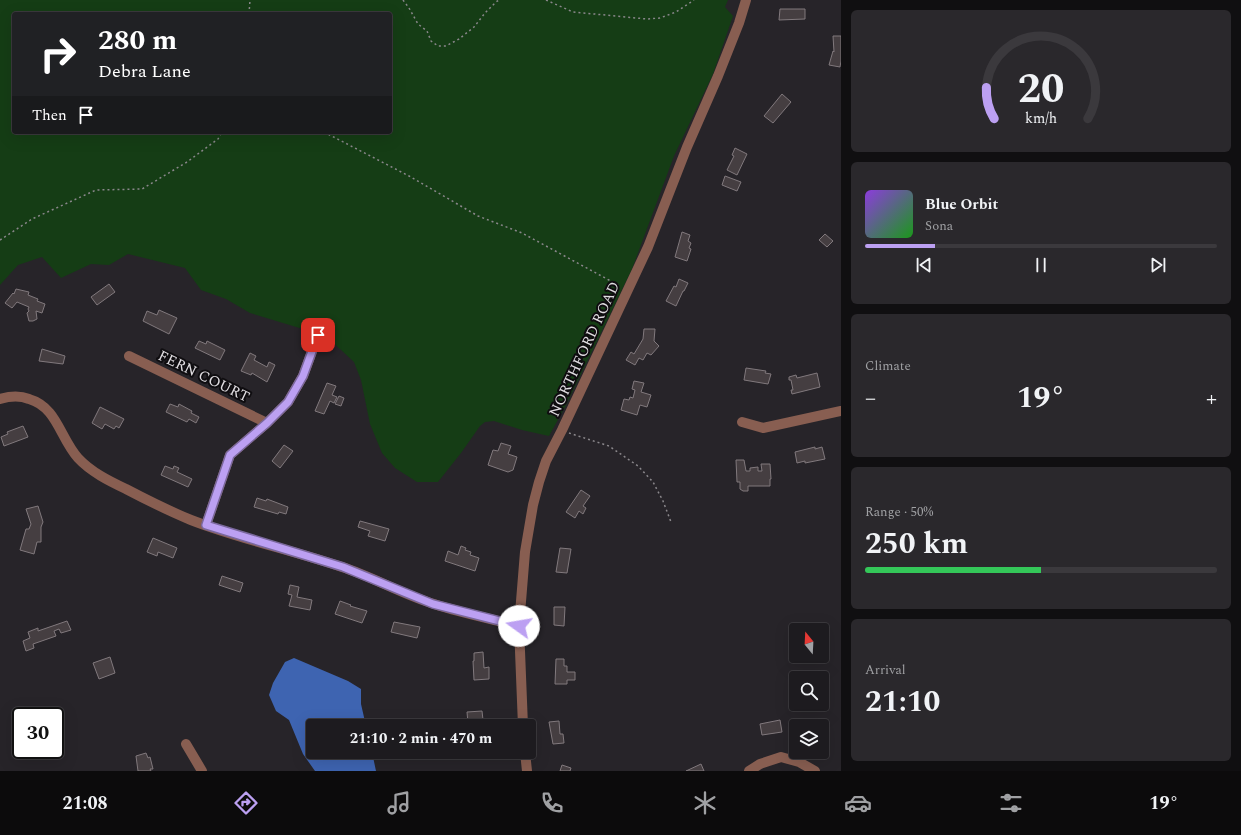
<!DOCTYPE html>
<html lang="en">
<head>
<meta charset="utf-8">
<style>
  :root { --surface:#1d1b1f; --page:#2a282c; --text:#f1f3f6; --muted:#a0a1a4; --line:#3b393d; --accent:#bca0f2 }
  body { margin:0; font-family:Spectral,serif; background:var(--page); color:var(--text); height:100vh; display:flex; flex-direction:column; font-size:15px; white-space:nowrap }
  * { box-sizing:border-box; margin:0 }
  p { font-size:13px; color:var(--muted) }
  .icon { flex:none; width:22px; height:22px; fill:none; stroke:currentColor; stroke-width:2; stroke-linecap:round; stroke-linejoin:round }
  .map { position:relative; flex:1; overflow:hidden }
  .drawer { display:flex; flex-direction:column; gap:10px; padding:10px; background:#100f11; width:400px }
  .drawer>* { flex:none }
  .guide { position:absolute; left:12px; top:12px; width:380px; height:122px; border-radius:4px; box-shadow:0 4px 16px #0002,0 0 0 1px var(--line); background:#202124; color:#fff; overflow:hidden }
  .needle { width:26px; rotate:342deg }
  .tools { position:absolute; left:789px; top:623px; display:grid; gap:8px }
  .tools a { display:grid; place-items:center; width:40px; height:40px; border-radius:4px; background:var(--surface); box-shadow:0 4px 16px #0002,0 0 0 1px var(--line); font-size:20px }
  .speed { position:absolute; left:12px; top:707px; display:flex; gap:8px; font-size:20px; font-weight:700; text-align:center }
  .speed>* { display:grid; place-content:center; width:52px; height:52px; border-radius:50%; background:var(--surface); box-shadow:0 4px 16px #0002,0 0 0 1px var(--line); line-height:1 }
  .speed .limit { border:2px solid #111; border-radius:6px; background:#fff; color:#111 }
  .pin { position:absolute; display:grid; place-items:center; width:34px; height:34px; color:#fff; margin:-17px; border-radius:8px; box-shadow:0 2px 6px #0006 }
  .me { position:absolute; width:44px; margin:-22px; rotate:283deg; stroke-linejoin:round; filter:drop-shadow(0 0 3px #0008) }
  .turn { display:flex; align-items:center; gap:14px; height:84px; padding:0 20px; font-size:18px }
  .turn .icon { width:52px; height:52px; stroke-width:2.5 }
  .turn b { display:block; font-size:28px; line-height:34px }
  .then { display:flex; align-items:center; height:38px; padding:0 20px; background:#0003; gap:8px; font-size:15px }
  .big { font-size:30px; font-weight:700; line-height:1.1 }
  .drawer .widget { flex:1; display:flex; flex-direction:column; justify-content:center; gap:6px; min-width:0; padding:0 14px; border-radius:6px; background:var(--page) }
  .drawer .dial { align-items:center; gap:0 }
  .dial svg { height:104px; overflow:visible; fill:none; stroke:var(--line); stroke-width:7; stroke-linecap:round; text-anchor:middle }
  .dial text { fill:var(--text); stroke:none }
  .song { display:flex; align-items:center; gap:12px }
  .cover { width:48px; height:48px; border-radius:6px; background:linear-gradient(135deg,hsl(270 70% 55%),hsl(120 70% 35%)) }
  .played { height:4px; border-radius:2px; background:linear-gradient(90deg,var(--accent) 20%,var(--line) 20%) }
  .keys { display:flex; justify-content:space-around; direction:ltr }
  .heat { display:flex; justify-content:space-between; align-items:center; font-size:22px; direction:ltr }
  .charge { height:6px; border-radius:3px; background:linear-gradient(90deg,#34c759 50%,var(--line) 0) }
  .trip { position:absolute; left:306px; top:719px; width:230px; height:40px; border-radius:4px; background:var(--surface); box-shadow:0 4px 16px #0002,0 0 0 1px var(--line); font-weight:700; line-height:40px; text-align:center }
  .tabs { display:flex; height:64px; justify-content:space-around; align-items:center; background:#0c0b0c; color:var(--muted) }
  .tabs .icon { width:28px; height:28px }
  .tabs .on { color:var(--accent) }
  .tabs b { font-size:18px; color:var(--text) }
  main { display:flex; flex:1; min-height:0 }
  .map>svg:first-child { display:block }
  .green { fill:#153d15; fill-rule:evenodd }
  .water { fill:#3e64b1 }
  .building { fill:#453e41; stroke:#81797d }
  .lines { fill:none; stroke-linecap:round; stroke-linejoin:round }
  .path { stroke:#8a878b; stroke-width:1.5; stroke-dasharray:2 3; stroke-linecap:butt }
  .minor { stroke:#885e51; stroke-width:10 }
  .route-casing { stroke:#7a689d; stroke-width:10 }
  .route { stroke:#bca0f2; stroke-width:7 }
  .labels { text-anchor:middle; stroke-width:4; stroke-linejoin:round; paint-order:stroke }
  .street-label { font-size:15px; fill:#e1dee2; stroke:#0f0d10 }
</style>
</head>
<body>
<main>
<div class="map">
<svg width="841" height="771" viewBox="0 0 841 771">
  <rect width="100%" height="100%" fill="#272429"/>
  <path class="green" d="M 0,0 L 728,0 L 725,7 L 733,16 L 713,74 L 674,156 L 632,269 L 565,407 L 549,436 L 522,430 L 494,421 L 485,422 L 480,426 L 461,453 L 438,482 L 417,482 L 395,468 L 382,453 L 370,424 L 361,380 L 354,362 L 326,336 L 250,313 L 226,299 L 201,290 L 185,268 L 128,254 L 109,265 L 91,264 L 61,278 L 42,257 L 18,265 L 0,285 ZM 14,14 L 390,14 L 390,132 L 14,132 Z"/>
  <path class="water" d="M 294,658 L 348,681 L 361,689 L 361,704 L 366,726 L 313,726 L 313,752 L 372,752 L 376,771 L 315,771 L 303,754 L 289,720 L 276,711 L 269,695 L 273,683 L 285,662 Z"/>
  <path class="building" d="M 780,9 L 805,9 L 805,19 L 779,20 Z
    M 833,36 L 841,36 L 841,61 L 840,67 L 829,65 L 833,51 L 834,52 Z
    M 782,94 L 791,102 L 773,123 L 764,116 Z
    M 735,148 L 747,154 L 737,175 L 727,170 L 734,156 L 732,155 Z
    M 725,176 L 741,182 L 737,191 L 722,185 Z
    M 682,232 L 690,235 L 688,241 L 691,243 L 689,248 L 691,249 L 687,261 L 675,257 Z
    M 825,234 L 833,241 L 827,247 L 819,240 Z
    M 679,279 L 688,283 L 684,291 L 683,291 L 676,306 L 666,301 L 674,286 L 676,287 Z
    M 109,284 L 115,292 L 97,305 L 91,297 Z
    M 16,289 L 29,292 L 28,295 L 38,299 L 37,301 L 45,304 L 42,313 L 36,311 L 37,319 L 33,321 L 29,321 L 27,313 L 29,311 L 28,309 L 29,307 L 17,302 L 12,308 L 5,303 L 13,293 L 14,294 Z
    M 159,310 L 177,318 L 169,334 L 143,321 L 147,311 L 157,315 Z
    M 644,329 L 655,329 L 654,341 L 659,346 L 651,355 L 647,353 L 643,360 L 639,358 L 635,365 L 626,360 L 631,352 L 634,354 L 643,339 Z
    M 199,341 L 206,344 L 207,341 L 225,350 L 220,360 L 195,348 Z
    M 42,349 L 65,356 L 63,364 L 39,361 Z
    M 250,353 L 256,356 L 254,360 L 267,367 L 269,362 L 275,365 L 267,382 L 252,373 L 251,375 L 241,371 Z
    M 746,368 L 766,371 L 765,373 L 771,374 L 768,384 L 744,380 Z
    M 817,373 L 820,387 L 792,394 L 791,390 L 793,390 L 791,380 L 789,380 L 789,377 L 796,375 L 797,378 Z
    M 634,381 L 644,383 L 641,392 L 651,395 L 647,407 L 640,405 L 637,415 L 621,410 L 624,399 L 629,400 L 630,397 L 633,398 L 635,390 L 632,389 Z
    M 327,383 L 336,386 L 332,395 L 337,397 L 334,403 L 330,401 L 324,414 L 315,411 Z
    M 339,396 L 344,398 L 341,406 L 335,404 Z
    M 170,404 L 178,407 L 179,404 L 192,411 L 191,413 L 199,417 L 196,423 L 189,419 L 187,422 L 166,412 Z
    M 100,407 L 124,419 L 119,428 L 116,426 L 114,429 L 105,424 L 102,429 L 92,423 Z
    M 23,426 L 28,437 L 4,446 L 1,437 L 8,434 L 7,432 Z
    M 501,443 L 511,446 L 508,454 L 517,457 L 513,470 L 508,472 L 488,465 L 493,450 L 498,451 Z
    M 284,445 L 293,451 L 280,468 L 272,461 Z
    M 815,447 L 815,449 L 822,447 L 825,459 L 805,463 L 805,461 L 797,463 L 795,452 Z
    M 736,460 L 744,460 L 746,471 L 750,471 L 750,468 L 758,467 L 758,471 L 762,471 L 761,464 L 770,464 L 771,479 L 770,479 L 770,486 L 748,486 L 748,491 L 743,491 L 740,489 L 740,482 L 737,482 Z
    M 165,466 L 173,469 L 174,466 L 179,468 L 177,472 L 192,479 L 188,487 L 161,475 Z
    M 581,490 L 590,496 L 583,506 L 586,508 L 583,514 L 579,511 L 575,518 L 566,512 Z
    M 257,498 L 266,501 L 267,499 L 288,507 L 286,514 L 279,512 L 278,514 L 254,507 Z
    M 38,506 L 43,522 L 41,527 L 41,542 L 37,542 L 34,554 L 20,550 L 26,529 L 29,529 L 31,524 L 26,509 Z
    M 360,521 L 389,529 L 385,541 L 368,536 L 370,531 L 358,527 Z
    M 153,538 L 177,548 L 173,558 L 158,552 L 157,556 L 147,552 Z
    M 461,546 L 466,548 L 465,550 L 471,552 L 470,555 L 479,558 L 475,571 L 445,561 L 448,551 L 458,555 Z
    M 560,548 L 571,549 L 567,573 L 556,572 Z
    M 222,576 L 243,583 L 240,592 L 219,585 Z
    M 290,585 L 299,587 L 297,597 L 312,600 L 310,610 L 289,606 L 292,595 L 288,594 Z
    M 340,601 L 351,605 L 350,606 L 367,611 L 362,623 L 335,614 Z
    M 554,607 L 565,607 L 564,626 L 554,625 Z
    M 67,621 L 71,630 L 61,633 L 59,629 L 54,631 L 56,636 L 33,644 L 34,648 L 26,651 L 23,641 L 30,638 L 28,632 L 38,628 L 38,631 Z
    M 394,622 L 420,627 L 417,638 L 391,632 Z
    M 483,652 L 484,668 L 489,667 L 489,679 L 474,680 L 473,661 L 474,661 L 474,653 Z
    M 110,657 L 115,673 L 99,679 L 93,663 Z
    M 556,659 L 564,659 L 564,666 L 567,666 L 567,672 L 575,672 L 575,680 L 567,680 L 567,684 L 555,684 Z
    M 482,711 L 483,720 L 492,720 L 493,726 L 478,726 L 478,722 L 468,723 L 467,712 Z
    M 824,719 L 827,740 L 822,741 L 822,726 L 815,726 L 814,721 Z
    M 780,720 L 782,732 L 762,735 L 760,724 Z
    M 559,721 L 560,734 L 563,734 L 564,743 L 553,744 L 549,722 Z
    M 146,753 L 148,758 L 150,757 L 153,769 L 150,769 L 151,771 L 138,771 L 136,756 Z
    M 701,764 L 704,771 L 686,771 Z
    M 562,765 L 571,768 L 570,771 L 560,771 Z"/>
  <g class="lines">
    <path class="path" d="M 403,0 L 409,8 L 418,24 L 427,31 L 431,41 L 438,46 L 446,46 L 459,39 L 474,27 L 485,13 L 496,2 L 499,0
      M 546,0 L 573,12 L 647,19 L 660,18 L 676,12 L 694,0
      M 249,14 L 250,0
      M 324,132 L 409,176 L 478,216 L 522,233 L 620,286
      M 0,240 L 32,219 L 96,190 L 142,189 L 187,162 L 218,139 L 222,132
      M 569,433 L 609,446 L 638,466 L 653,482 L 663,501 L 671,522"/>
    <path class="minor" d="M 129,356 L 267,423
      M 0,399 C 10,396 19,395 29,399 C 57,407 60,438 78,458 C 91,472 109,481 126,489 C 147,500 169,511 191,520 C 240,539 292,550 342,567 C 373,577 402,594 434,604 C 462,613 491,619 519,626
      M 742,422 L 763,428 L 841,411
      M 206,525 L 230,455 L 267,423 L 288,402 L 303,376 L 318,335
      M 523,726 L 519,626 L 525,552 L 533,505 L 539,482 L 546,461 L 562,430 L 648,247 L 687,147 L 718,76 L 739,23 L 746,0
      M 186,744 L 202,771
      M 525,752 L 527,771
      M 749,771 L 760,764 L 781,757 L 799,762 L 815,771"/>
  </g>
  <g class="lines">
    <defs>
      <path id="route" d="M 318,335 L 303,376 L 288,402 L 267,423 L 230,455 L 206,525 L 343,567 L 433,604 L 519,626"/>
    </defs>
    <use href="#route" class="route-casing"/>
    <use href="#route" class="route"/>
  </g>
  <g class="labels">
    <g class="street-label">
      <text transform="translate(584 349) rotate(-65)" y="5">NORTHFORD ROAD</text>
      <text transform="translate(204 376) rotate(26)" y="5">FERN COURT</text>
    </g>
  </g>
</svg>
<div class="tools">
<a><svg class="needle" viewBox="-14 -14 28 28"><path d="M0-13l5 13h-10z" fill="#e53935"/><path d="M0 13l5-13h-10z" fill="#a0a1a4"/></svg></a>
<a><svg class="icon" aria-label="search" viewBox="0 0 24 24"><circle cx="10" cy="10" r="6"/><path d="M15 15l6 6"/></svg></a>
<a><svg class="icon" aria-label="layers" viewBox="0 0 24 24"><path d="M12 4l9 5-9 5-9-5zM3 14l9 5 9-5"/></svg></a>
</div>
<div class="speed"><div class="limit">30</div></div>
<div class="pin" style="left:318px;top:335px;background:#d93025"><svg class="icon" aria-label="arrive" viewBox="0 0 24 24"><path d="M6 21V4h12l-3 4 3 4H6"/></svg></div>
<svg class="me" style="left:519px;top:626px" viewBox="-20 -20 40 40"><circle r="19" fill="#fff"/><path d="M0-13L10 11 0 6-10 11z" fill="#bca0f2"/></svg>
<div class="trip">21:10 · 2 min · 470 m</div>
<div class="guide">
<div class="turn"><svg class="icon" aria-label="right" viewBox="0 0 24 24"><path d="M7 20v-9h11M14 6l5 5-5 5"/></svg><div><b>280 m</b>Debra Lane</div></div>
<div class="then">Then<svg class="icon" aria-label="arrive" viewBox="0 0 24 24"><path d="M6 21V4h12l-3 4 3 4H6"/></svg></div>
</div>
</div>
<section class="drawer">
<div class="widget dial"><svg viewBox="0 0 100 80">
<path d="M14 69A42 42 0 1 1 86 69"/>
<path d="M14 69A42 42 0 0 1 8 45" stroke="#bca0f2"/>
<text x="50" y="56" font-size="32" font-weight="700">20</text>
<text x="50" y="72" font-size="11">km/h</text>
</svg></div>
<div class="widget">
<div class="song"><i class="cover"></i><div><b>Blue Orbit</b><p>Sona</p></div></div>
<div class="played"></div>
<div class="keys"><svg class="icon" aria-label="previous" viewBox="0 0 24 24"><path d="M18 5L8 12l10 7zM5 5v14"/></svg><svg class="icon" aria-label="pause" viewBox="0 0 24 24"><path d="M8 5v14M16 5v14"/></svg><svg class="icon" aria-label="next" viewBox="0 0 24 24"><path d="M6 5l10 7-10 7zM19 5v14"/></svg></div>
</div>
<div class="widget"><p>Climate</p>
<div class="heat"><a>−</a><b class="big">19°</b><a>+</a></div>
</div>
<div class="widget"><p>Range · 50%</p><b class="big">250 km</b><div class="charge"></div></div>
<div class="widget"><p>Arrival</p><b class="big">21:10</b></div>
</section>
</main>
<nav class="tabs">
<b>21:08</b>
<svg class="icon on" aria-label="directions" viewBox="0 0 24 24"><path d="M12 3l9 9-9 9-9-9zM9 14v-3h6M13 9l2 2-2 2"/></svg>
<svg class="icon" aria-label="music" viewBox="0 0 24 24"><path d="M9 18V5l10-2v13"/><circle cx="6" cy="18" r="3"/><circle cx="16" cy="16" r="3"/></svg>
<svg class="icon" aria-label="phone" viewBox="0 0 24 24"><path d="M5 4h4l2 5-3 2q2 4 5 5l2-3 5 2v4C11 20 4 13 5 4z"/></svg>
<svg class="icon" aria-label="climate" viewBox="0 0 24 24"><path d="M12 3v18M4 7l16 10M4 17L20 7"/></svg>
<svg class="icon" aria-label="car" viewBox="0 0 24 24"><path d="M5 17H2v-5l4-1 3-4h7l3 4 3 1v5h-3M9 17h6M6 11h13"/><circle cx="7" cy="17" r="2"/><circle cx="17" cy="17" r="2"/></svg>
<svg class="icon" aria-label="filters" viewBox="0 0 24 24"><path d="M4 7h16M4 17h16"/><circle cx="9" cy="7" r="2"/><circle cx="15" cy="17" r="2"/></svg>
<b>19°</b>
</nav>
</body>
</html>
